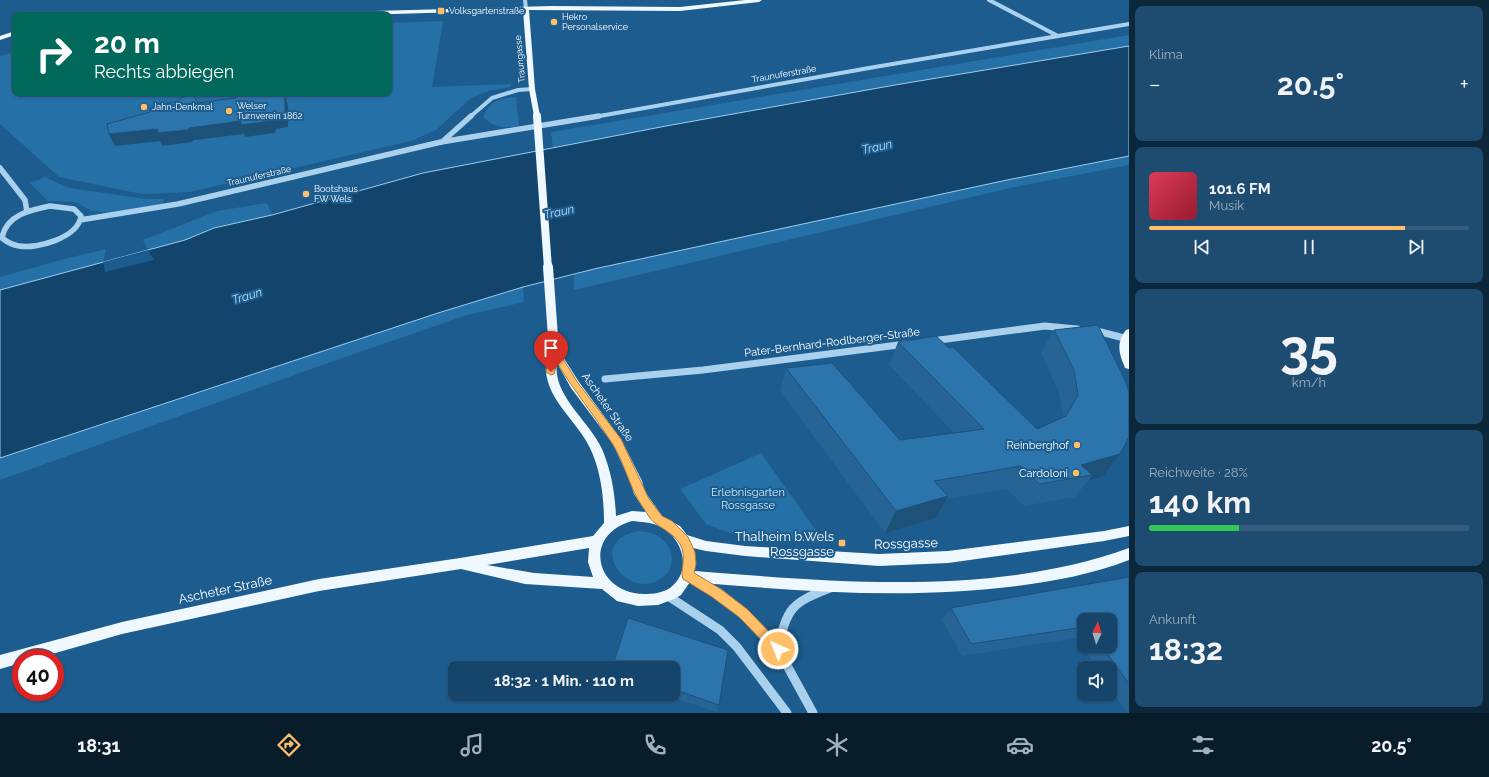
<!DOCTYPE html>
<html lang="de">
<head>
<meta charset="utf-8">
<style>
  :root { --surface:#15456a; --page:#1e4c70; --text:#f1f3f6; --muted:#9db1c1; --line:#345d7e; --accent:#febf67 }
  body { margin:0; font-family:Raleway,sans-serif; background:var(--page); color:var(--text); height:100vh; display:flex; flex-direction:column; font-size:15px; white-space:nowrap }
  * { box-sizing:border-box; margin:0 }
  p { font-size:13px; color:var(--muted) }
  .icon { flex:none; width:22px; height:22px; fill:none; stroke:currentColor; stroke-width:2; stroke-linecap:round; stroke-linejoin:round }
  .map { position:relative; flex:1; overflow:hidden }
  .details { display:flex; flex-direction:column; gap:6px; padding:6px; background:#0c263a; width:360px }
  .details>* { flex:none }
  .hud { position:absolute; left:12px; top:12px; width:380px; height:84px; border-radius:8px; box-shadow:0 1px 3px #0004,0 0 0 1px var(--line); background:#00695c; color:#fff; overflow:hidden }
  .needle { width:26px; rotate:4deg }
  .controls { position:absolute; left:1077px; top:613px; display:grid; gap:8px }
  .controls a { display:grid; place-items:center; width:40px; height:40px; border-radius:8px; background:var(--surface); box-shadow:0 1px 3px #0004,0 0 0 1px var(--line); font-size:20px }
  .speed { position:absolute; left:12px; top:649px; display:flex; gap:8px; font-size:20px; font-weight:700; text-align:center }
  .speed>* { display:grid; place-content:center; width:52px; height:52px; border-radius:50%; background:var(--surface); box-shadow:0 1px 3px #0004,0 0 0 1px var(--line); line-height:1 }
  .speed .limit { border:6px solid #d22; background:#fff; color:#111 }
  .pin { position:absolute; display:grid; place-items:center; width:34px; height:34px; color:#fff; margin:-41px -17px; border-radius:50% 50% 50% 0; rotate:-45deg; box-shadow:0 0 4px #0007 }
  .pin .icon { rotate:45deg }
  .me { position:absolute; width:44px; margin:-22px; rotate:316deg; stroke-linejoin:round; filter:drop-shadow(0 0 3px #0008) }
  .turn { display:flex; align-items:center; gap:14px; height:84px; padding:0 16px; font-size:18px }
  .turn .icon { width:52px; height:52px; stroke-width:2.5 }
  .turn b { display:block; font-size:28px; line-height:34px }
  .big { font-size:30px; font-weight:700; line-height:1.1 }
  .details .tile { flex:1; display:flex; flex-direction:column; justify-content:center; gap:6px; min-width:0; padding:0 14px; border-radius:8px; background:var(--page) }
  .details .dial { align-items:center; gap:0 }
  .dial b { font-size:52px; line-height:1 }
  .song { display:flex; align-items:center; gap:12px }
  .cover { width:48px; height:48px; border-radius:6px; background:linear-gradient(135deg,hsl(350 70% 55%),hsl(350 70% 35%)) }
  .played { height:4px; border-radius:2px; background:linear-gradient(90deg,var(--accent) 80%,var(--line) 80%) }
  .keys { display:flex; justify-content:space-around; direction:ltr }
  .heat { display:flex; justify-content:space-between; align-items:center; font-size:22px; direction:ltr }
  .charge { height:6px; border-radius:3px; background:linear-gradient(90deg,#34c759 28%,var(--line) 0) }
  .trip { position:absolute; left:448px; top:661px; width:232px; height:40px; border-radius:8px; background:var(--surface); box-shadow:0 1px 3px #0004,0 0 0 1px var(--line); font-weight:700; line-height:40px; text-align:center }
  .tab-bar { display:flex; height:64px; justify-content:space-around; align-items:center; background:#081c2a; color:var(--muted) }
  .tab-bar .icon { width:28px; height:28px }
  .tab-bar .on { color:var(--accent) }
  .tab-bar b { font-size:18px; color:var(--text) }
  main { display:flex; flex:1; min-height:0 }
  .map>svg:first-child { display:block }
  .green { fill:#2570a7 }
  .water { fill:#13446c; stroke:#9ccdef }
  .pier { fill:#1c5c8e }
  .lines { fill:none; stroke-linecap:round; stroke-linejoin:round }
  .minor-far3 { stroke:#a9d1ed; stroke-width:4 }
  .minor-far2 { stroke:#a9d1ed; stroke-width:5.5 }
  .minor-far1 { stroke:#a9d1ed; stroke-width:7 }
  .minor { stroke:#a9d1ed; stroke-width:9 }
  .major { fill:#f0f8ff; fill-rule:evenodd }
  .major-bridge-far1 { stroke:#f0f8ff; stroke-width:8 }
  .major-bridge { stroke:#f0f8ff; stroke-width:10 }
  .wall { fill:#256494; fill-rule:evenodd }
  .shaded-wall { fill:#1e5178 }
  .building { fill:#2b74ac; stroke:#1e5178 }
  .route { fill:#febf67; stroke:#a57c43 }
  .poi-dot { fill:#febf67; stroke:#1c5c8e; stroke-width:1.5 }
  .labels { text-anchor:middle; stroke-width:4; stroke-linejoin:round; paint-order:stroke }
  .far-poi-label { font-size:9px; fill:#fff; stroke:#1c5c8e; text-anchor:start }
  .far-street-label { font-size:9px; fill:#fff; stroke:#1c5c8e }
  .street-label { font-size:11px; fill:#fff; stroke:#1c5c8e }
  .poi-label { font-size:11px; fill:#fff; stroke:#1c5c8e; text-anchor:end }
  .park-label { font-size:11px; fill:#cfe8fa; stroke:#1c5c8e }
  .water-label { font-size:12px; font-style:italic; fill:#b5daf5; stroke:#1c5c8e }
  .near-poi-label { font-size:13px; fill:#fff; stroke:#1c5c8e; text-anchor:end }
  .near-street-label { font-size:13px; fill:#fff; stroke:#1c5c8e }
</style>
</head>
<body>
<main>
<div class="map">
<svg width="1129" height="713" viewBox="0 0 1129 713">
  <rect width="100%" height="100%" fill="#1c5c8e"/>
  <path class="green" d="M 443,21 L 432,87 L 511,84 L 510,87 L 488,91 L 471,98 L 436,130 L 411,141 L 190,192 L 141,194 L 59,177 L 0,124 L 0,56 L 15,52 L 15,93 L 389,93 L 389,23 Z
    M 1129,35 L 1129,46 L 895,85 L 553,148 L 551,132 Z
    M 516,97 L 519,127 C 502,127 496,129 483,117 C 491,100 498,99 516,97 Z
    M 1129,156 L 1129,165 L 1015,187 L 574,290 L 574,275 L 593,269 L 1007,180 Z
    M 45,177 L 69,188 L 146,199 L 165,199 L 162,204 L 109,213 L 92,211 L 75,202 L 48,201 L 30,183 Z
    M 267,203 L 272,215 L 214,228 L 185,240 L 148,250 L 143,240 L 217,211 Z
    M 106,249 L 103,262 L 0,290 L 0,277 L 64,259 Z
    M 523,287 L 524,302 L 467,315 L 331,362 L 0,480 L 0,458 L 438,313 Z
    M 761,453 L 825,543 L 733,534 L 706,524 L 680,489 Z
    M 639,531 C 648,532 655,533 662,539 C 674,549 676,569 662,578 C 627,603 583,541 639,531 Z"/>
  <path class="water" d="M 1129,46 L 1129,156 L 1007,180 L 594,269 L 523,287 L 438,313 L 0,458 L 0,290 L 185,240 L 214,228 L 272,215 L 423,173 L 666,126 L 895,85 Z"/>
  <path class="pier" d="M 148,250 L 154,260 L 105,272 L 103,262 Z"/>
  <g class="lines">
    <path class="minor-far3" d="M 525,0 L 526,9
      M 989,0 L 1058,36
      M 470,117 L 492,98 L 518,90 L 532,89
      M 594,117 L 869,68 L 1129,24"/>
    <path class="minor-far2" d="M 442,142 L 471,116
      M 0,168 L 25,200 L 27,212
      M 50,206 L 74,209 L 81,216 C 78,238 37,249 19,246 C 12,245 7,242 2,238 C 6,215 30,210 50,206 Z
      M 80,220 L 178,204 L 441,142 L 599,116"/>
    <path class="minor-far1" d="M 1093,330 L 1124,338
      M 932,341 L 1045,326 L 1077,329
      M 605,379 L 703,370 L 906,344"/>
    <path class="minor" d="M 691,578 L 716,593 L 743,613 L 778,649 L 813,713
      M 668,596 L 720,630 L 737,647 L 787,713
      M 778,649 C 787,608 791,603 830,588"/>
    <path class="major" d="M 745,0 L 762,0 L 759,2 L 680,11 L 529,10 L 535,89 L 540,116 L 537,118 L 534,116 L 529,89 L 523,10 L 361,15 L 299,15 L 302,13 L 551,6 L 680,7 Z
      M 15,31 L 15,35 L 0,40 L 0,36 Z
      M 1129,329 L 1129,369 L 1125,368 L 1124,365 C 1118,352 1117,342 1126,330 Z
      M 554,348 L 558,349 L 579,382 L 621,439 L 642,481 L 645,492 L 663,517 L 680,526 L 687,535 L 706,541 L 745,546 L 879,554 L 948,551 L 1104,531 L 1129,526 L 1129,536 L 1104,541 L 948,563 L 879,566 L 745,556 L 706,551 L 693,548 L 695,556 L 695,571 C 835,582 994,597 1129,548 L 1129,560 C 1093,574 1055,581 1017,586 C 908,600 799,591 690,582 L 681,595 L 674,599 L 658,605 L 638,606 L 617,601 L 602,589 L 525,584 L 461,569 L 319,591 L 122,634 L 38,658 L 21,658 L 21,663 L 0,669 L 0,655 L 122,622 L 319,579 L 460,558 L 593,536 L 604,523 C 604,498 601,471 590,448 C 578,422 549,402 546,372 C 545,365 548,358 549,351 ZM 557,363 L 571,388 L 613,444 L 630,481 L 634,494 L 646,512 L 632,511 L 616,516 C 615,493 611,470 602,449 C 590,422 552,395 557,363 ZM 632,521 C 641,522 651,522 659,526 C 683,537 693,571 670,588 C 662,593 653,594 644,594 C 595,593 582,535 632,521 ZM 589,548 L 588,562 L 593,577 L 534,573 L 487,565 Z"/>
    <path class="major-bridge-far1" d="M 537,116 L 548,268"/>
    <path class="major-bridge" d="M 548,267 L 554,351"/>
  </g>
  <path class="wall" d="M 1054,330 L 1120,454 L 1103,476 L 1088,481 L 1075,497 L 1024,506 L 1007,489 L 946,499 L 936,518 L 885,533 L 780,391 L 786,368 L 900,440 L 954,433 L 889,365 L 898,342 L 949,348 L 1037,429 L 1063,417 L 1059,393 L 1041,352 Z
    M 1129,577 L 1129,713 L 1127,713 L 1110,688 L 1110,668 L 1097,668 L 1077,638 L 962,656 L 942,620 L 951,608 ZM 1084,620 L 1110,646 L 1084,646 Z
    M 673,668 L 719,705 L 717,712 L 661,694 L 673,694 Z
    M 607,694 L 632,694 L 631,700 Z"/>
  <path class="shaded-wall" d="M 285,94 L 288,106 L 288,127 L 276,129 L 275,133 L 245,137 L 244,134 L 194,140 L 192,142 L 162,146 L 160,141 L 115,146 L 109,134 L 158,129 L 189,128 L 273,117 Z
    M 1120,454 L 1103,476 L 1088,481 L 1092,475 L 1081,465 Z
    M 948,496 L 936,518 L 885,533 L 896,511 Z"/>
  <path class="building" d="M 243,93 L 268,93 L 273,95 L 285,94 L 285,115 L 273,117 L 272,121 L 241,125 L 241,121 L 189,128 L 188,130 L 157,133 L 158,129 L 109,134 L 107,124 L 150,112 L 150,109 L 165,107 L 166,103 L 176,102 L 181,98 L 187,96 L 194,96 L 198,103 L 235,98 Z
    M 1098,325 L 1125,380 L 1129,392 L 1129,437 L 1120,454 L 1081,465 L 1092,475 L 1039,484 L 1021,466 L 934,481 L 948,496 L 896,511 L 786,368 L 832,363 L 900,440 L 984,429 L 898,342 L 936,336 L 949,348 L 953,347 L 1037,429 L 1066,416 L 1078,395 L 1074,370 L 1054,330 Z
    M 1129,577 L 1129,684 L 1102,646 L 1110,646 L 1110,620 L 1084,620 L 1084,627 L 971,644 L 951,608 Z
    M 628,618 L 728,650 L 719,705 L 673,689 L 673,668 L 612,668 Z"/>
  <path class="route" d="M 554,348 L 557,349 L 578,383 L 621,439 L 649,499 L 662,516 L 672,521 L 688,537 L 695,552 L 696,564 L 694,573 L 721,589 L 747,609 L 782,645 L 784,649 L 782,653 L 778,655 L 774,653 L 739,617 L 712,597 L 683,579 C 679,571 688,558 680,544 C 674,534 664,530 655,523 C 650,520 646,511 642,506 C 629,487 625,463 612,443 C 595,416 574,391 557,363 L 554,374 L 551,375 L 546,372 L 549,351 Z"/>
  <g class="poi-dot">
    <rect x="437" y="7" width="8" height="8" rx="2"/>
    <circle cx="554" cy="22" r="4"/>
    <circle cx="144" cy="107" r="4"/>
    <circle cx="229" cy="111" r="4"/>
    <circle cx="306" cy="194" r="4"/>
    <circle cx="1077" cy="445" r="4"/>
    <circle cx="1076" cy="473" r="4"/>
    <rect x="838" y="539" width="8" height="8" rx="2"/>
  </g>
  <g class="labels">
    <g class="far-poi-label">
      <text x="449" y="14">Volksgartenstraße</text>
      <text x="562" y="20">Hekro<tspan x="562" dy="10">Personalservice</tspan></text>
      <text x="237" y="109">Welser<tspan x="237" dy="10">Turnverein 1862</tspan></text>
      <text x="152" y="110">Jahn-Denkmal</text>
      <text x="314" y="192">Bootshaus<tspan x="314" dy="10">FW Wels</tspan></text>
    </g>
    <g class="far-street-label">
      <text transform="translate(520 59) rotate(-95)" y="3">Traungasse</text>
      <text transform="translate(784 74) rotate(-10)" y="3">Traunuferstraße</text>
      <text transform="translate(259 176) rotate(-13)" y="3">Traunuferstraße</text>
    </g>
    <g class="street-label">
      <text transform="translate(832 342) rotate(-7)" y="4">Pater-Bernhard-Rodlberger-Straße</text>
      <text transform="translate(608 407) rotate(55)" y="4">Ascheter Straße</text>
    </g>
    <g class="poi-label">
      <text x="1069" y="449">Reinberghof</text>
      <text x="1068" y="477">Cardoloni</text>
    </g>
    <g class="park-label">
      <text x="748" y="496">Erlebnisgarten<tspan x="748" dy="13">Rossgasse</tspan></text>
    </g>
    <g class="water-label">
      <text transform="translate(877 147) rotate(-12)" y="4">Traun</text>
      <text transform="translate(559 212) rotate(-12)" y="4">Traun</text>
      <text transform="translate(247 296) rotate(-17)" y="4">Traun</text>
    </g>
    <g class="near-poi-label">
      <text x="834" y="541">Thalheim b.Wels<tspan x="834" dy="15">Rossgasse</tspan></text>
    </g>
    <g class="near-street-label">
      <text transform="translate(906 543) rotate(-2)" y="5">Rossgasse</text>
      <text transform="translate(225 589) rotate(-12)" y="5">Ascheter Straße</text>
    </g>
  </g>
</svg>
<div class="controls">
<a><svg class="needle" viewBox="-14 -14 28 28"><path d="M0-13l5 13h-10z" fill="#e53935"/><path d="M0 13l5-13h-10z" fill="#9db1c1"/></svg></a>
<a><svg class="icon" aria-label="sound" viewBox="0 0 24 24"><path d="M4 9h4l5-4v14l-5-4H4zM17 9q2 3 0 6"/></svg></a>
</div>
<div class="speed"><div class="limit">40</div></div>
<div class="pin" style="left:551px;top:372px;background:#d93025"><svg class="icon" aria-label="arrive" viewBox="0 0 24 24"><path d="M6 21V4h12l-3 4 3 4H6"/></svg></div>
<svg class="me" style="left:778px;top:649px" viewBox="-20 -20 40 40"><circle r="17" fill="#febf67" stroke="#fff" stroke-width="3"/><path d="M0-11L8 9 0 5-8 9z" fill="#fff"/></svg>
<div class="trip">18:32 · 1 Min. · 110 m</div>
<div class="hud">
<div class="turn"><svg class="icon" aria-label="right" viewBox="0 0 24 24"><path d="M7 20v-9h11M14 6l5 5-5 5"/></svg><div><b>20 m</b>Rechts abbiegen</div></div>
</div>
</div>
<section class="details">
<div class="tile"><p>Klima</p>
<div class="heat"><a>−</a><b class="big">20.5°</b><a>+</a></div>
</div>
<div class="tile">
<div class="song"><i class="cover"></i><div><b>101.6 FM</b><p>Musik</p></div></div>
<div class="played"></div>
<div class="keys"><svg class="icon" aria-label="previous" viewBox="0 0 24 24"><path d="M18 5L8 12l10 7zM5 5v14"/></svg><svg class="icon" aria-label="pause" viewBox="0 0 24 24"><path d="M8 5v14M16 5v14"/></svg><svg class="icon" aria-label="next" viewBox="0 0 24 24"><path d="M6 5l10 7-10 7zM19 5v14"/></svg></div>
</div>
<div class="tile dial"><b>35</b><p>km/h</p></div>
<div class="tile"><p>Reichweite · 28%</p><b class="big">140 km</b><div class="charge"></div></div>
<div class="tile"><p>Ankunft</p><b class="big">18:32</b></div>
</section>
</main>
<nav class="tab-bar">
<b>18:31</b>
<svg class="icon on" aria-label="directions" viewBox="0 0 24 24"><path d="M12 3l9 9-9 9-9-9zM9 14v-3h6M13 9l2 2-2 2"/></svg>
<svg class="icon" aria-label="music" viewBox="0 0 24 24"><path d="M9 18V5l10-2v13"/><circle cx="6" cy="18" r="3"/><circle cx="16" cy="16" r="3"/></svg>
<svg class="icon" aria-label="phone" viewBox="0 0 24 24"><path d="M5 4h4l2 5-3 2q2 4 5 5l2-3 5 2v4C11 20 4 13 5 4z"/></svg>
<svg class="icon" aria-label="climate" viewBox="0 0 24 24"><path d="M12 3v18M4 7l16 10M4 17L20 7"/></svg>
<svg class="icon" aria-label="car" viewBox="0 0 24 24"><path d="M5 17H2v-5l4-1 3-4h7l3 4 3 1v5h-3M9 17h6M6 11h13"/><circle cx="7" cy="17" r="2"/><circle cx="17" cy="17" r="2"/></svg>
<svg class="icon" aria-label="filters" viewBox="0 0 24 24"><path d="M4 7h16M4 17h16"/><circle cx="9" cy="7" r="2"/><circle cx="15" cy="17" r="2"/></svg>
<b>20.5°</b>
</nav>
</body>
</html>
